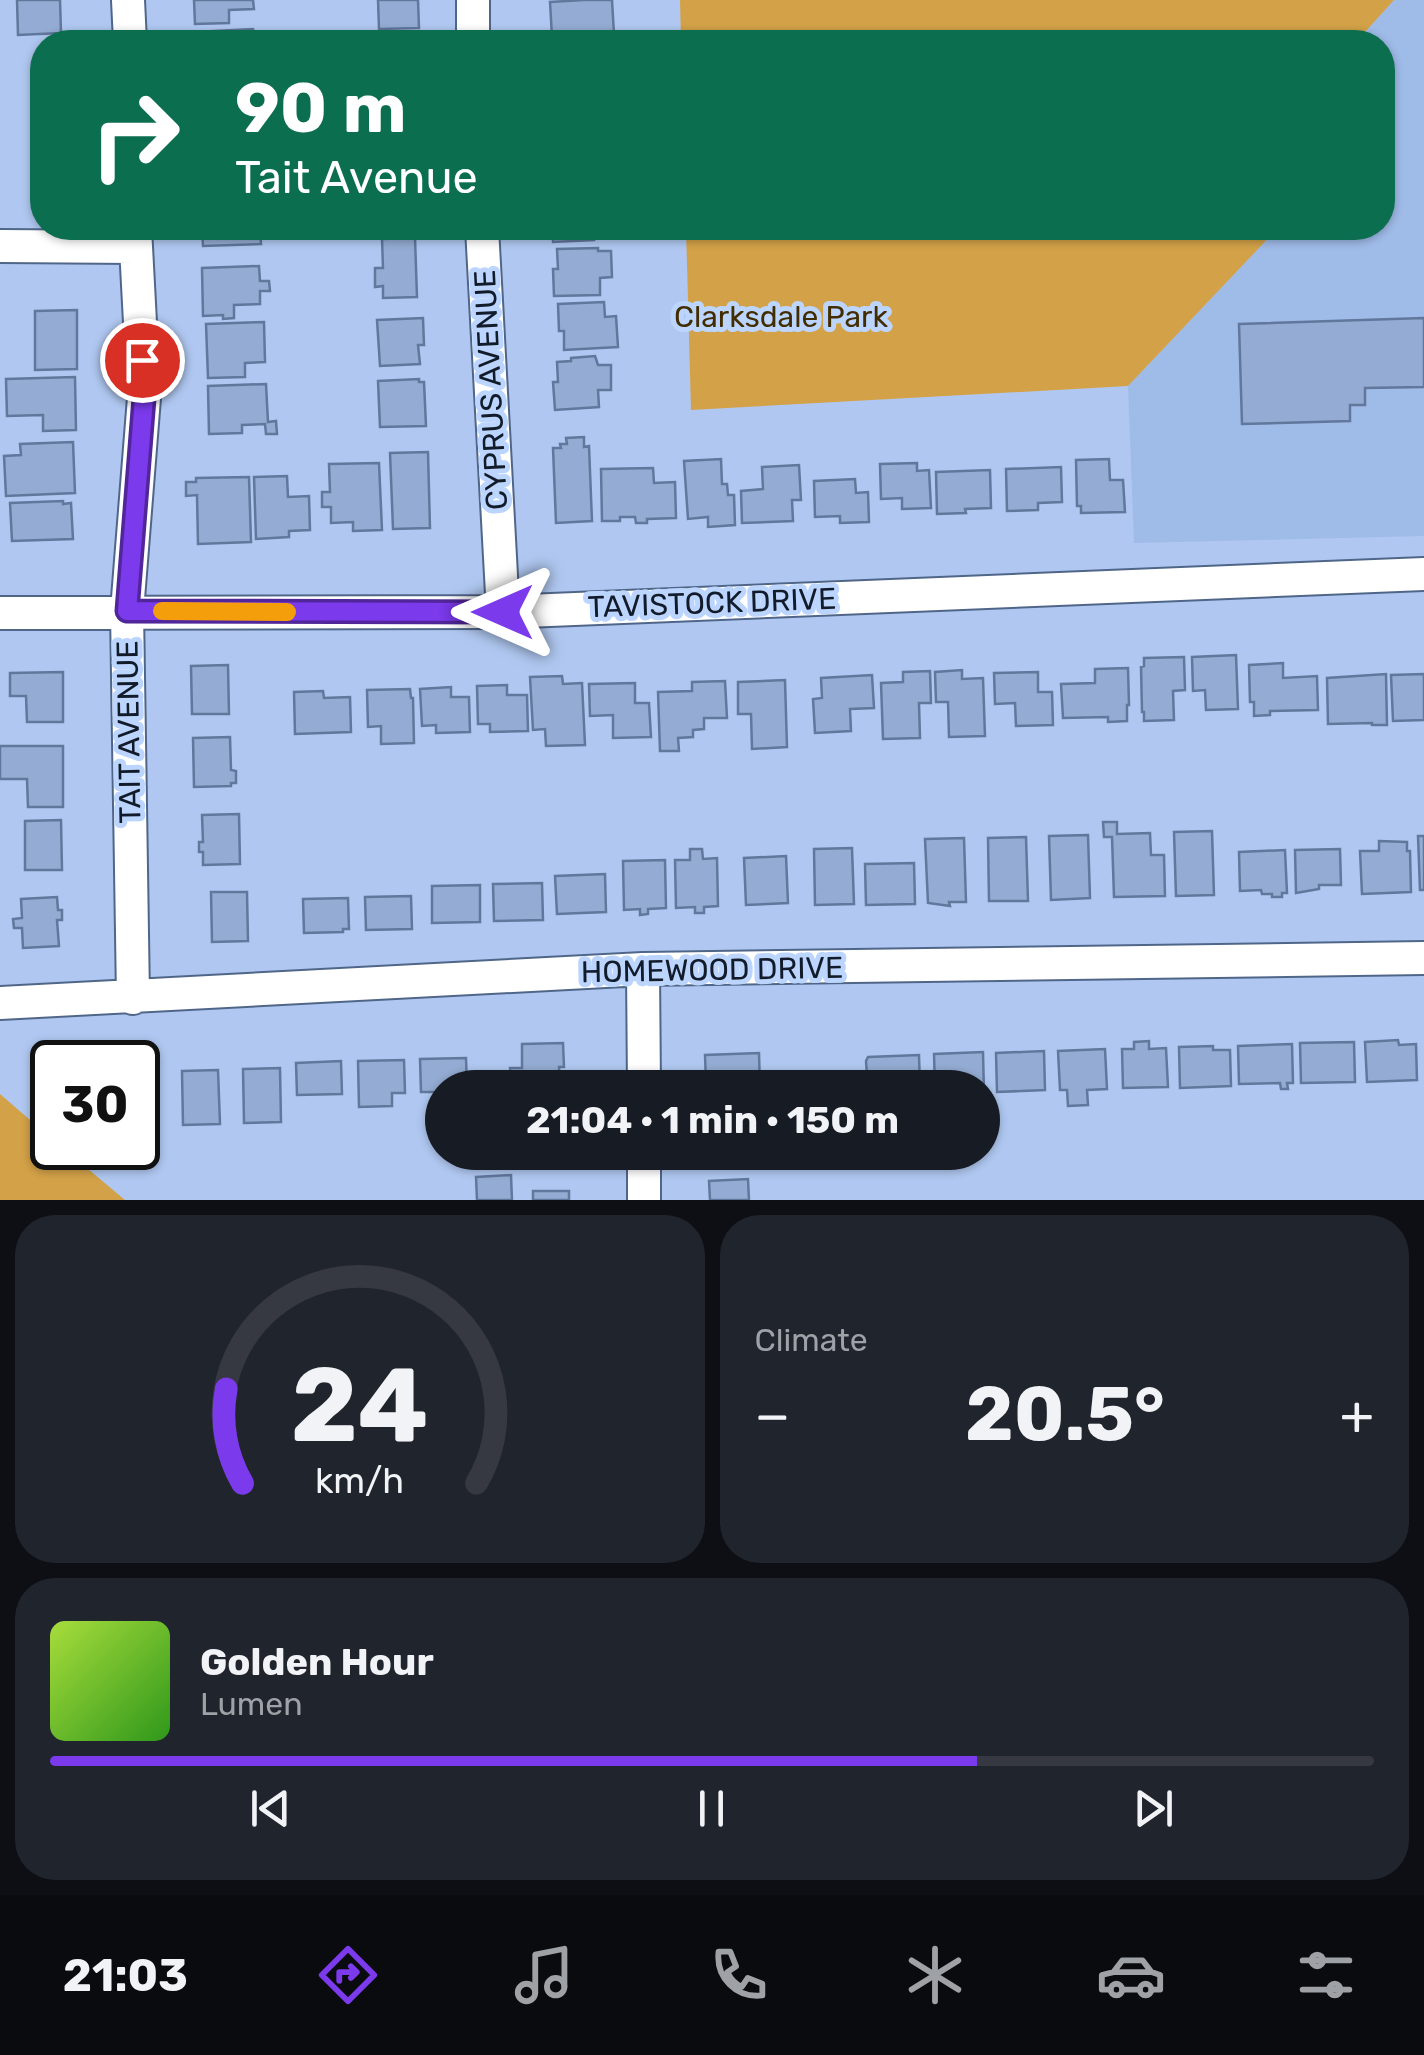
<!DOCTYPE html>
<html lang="en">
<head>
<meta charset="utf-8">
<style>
  :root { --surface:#171b24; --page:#20242c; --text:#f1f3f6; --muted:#9ea1a6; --line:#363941; --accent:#7c3aed }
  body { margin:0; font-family:Rubik,sans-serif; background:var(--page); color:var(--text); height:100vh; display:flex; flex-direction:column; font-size:38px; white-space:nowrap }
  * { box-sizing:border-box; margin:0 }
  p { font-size:32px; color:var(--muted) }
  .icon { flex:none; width:55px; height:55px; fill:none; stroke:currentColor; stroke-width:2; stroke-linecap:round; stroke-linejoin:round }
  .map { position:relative; height:1200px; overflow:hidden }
  .details { display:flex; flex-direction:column; gap:15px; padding:15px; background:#0d0f14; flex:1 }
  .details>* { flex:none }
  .top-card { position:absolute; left:30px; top:30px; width:1365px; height:210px; border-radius:40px; box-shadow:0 2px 8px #0004; background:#0b6e4f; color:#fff; overflow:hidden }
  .speed { position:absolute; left:30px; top:1040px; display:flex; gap:20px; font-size:50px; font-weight:700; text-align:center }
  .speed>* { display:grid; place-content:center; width:130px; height:130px; border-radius:50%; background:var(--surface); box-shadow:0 2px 8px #0004; line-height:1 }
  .speed .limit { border:5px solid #111; border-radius:15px; background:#fff; color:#111 }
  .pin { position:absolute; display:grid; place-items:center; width:85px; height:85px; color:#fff; margin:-42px; border:5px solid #fff; border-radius:50%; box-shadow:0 2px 10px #0007 }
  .me { position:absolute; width:110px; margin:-55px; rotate:270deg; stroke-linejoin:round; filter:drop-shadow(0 0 8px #0008) }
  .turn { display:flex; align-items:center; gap:35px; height:210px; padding:0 40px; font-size:45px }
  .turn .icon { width:130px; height:130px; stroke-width:2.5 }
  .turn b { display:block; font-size:70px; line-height:85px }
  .big { font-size:75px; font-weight:700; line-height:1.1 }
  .details .card { flex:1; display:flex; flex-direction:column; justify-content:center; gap:15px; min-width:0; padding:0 35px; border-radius:40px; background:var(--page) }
  .details .dial { align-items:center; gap:0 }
  .dial svg { height:260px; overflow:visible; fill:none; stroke:var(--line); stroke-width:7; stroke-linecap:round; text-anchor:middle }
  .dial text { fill:var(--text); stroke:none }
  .song { display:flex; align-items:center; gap:30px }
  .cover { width:120px; height:120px; border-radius:15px; background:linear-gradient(135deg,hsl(80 70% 55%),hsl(110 70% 35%)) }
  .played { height:10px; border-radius:5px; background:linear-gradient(90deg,var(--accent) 70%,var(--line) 70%) }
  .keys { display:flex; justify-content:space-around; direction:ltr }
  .heat { display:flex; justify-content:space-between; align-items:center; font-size:55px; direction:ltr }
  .details .tiles { flex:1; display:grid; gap:15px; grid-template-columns:1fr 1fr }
  .card:last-child { grid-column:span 2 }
  .trip { position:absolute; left:425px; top:1070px; width:575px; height:100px; border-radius:50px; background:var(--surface); box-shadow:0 2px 8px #0004; font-weight:700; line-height:100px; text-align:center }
  .tabs { display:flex; height:160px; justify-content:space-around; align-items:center; background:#090b0e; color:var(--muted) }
  .tabs .icon { width:70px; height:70px }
  .tabs .selected { color:var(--accent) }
  .tabs b { font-size:45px; color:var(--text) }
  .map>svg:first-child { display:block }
  .built { fill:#9fbbe8 }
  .green { fill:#d3a248 }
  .building { fill:#94acd3; stroke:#61779c; stroke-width:2.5 }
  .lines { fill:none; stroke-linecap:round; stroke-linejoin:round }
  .minor-casing { stroke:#506689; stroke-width:36 }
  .minor { stroke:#fff; stroke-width:32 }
  .route-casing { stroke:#51269a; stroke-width:25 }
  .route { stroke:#7c3aed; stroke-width:18 }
  .slow { stroke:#f59e0b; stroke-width:18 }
  .labels { text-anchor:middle; stroke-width:10; stroke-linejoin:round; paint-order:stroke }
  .park-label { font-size:30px; fill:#422d00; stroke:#bcd5fe }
  .street-label { font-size:30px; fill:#121b2a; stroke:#bcd5fe }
</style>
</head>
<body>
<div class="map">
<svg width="1424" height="1200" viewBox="0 0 1424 1200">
  <rect width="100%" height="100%" fill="#b0c8f1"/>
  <path class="built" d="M 1394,0 L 1424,0 L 1424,536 L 1134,543 L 1128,386 L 1278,228 L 1382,228 L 1382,42 L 1356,42 Z"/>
  <path class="green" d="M 680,0 L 1394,0 L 1356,42 L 681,42 Z
    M 686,228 L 1278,228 L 1128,386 L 691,410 Z
    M 0,1094 L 52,1139 L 52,1148 L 63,1148 L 125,1200 L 0,1200 Z"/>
  <path class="building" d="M 17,0 L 60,0 L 61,33 L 18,35 Z
    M 194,0 L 253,0 L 254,9 L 229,10 L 229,23 L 195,24 Z
    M 378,0 L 418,0 L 419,28 L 379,29 Z
    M 584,0 L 612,0 L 614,34 L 552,37 L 550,2 Z
    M 253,29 L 254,32 L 266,32 L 266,42 L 195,42 L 195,32 Z
    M 34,127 L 42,127 L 42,190 L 36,190 Z
    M 202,228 L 272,228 L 272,229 L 260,229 L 261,244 L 203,246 Z
    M 553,228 L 593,228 L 594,240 L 553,242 Z
    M 415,238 L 417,297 L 383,298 L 383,286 L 375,287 L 375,268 L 383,268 L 382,239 Z
    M 598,248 L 598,251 L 611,251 L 612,277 L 600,278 L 600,295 L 554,296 L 553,269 L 558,269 L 557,249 Z
    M 259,266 L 260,281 L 269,281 L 270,291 L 260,291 L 260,304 L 234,305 L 234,318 L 223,319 L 223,315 L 203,316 L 202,268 Z
    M 604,302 L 605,317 L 616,316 L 618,347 L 564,350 L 564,331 L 559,331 L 558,304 Z
    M 77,310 L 77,369 L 35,370 L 35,311 Z
    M 423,318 L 424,345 L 418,345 L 420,364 L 380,366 L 377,320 Z
    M 1424,318 L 1424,387 L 1365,388 L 1365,405 L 1350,405 L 1350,421 L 1242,424 L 1239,324 Z
    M 264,322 L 265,362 L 245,363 L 245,377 L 208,378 L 206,324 Z
    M 595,356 L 598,365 L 611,365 L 611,390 L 598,390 L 599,407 L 555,410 L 553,382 L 558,382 L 557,362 L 571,361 L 571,358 Z
    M 75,377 L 76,430 L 43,431 L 43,415 L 7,416 L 6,379 Z
    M 419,379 L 419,382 L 424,382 L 426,426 L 380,427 L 378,381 Z
    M 266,384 L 268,422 L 276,421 L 277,434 L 266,434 L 265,424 L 242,425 L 242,433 L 209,434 L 208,386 Z
    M 584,437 L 584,447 L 589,446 L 592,521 L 556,523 L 553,448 L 561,448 L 560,444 L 567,444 L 566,438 Z
    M 73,442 L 75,493 L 6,496 L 4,456 L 21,455 L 20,444 Z
    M 428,452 L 430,528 L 393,529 L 390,453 Z
    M 721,459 L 722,484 L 727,484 L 728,495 L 734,495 L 735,525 L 708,527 L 708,517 L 688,519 L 684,461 Z
    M 1109,459 L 1110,480 L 1123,480 L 1125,512 L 1081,513 L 1081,506 L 1077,506 L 1076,460 Z
    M 379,463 L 382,530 L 353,531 L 353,522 L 331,523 L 331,507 L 322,507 L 322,492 L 330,492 L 329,464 Z
    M 917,463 L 917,471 L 929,470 L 931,508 L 902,509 L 902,498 L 881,499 L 880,464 Z
    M 799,465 L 801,500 L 792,500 L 793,521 L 742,523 L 741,491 L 763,489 L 762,467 Z
    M 1061,467 L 1062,502 L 1038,503 L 1038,510 L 1007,511 L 1006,469 Z
    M 653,468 L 654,483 L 675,482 L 676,518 L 647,519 L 647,523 L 636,523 L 635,517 L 620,517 L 620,521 L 602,521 L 601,469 Z
    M 990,470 L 991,508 L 965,509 L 966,513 L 937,514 L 936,472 Z
    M 287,476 L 288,497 L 309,496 L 310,530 L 289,531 L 289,537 L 256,539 L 254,477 Z
    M 249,477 L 251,542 L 198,544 L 197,495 L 186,496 L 186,482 L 196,482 L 196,478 Z
    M 855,479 L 856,493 L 868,492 L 869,522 L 840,523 L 840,516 L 815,517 L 814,481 Z
    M 63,501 L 63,504 L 71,503 L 73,539 L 12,541 L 10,503 Z
    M 1236,655 L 1238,709 L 1206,710 L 1205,690 L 1193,691 L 1192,657 Z
    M 1184,657 L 1185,690 L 1173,691 L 1174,720 L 1144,721 L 1144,712 L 1142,712 L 1141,667 L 1144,666 L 1144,658 Z
    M 1283,663 L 1283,678 L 1317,676 L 1318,710 L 1270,711 L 1270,715 L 1254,716 L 1254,702 L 1250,702 L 1249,665 Z
    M 228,665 L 229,714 L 192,714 L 191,666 Z
    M 1128,668 L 1129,705 L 1127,705 L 1127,721 L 1108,722 L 1108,717 L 1063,718 L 1061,684 L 1095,683 L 1095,669 Z
    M 962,670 L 962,679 L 983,678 L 985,736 L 949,737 L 948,702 L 936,702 L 935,672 Z
    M 930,671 L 931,703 L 919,703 L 920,738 L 883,739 L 881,683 L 903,682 L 903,672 Z
    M 63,672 L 63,722 L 27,722 L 26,696 L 10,696 L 10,673 Z
    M 1038,672 L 1038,692 L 1052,692 L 1053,725 L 1016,726 L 1015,703 L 995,704 L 994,673 Z
    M 1386,674 L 1387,725 L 1372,725 L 1372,723 L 1328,724 L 1327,678 Z
    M 1424,674 L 1424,720 L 1393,721 L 1391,675 Z
    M 872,675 L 874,708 L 850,709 L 851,731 L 815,733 L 813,699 L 822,698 L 821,678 Z
    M 562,676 L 563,684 L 582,683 L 585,745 L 546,746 L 545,729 L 533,730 L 530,677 Z
    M 785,680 L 787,747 L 752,749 L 751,714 L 738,714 L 738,682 Z
    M 725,681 L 727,718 L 704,718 L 704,729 L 693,730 L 693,737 L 678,738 L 679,751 L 660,751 L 658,692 L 692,691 L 692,682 Z
    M 635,683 L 635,703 L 649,703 L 651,737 L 613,738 L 613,715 L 590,716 L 589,684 Z
    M 507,685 L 507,695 L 527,695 L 528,731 L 490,732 L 490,724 L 478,724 L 477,686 Z
    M 451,687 L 451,697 L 469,697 L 470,732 L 436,733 L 436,725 L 422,726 L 420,689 Z
    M 410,689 L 411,698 L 413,698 L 414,743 L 381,744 L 381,726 L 368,727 L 367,690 Z
    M 323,691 L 324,698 L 350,697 L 351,732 L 295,734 L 294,692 Z
    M 230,737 L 231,770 L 236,771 L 236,783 L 231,783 L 231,786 L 194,787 L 193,738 Z
    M 0,746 L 63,746 L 63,807 L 28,807 L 27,779 L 0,779 Z
    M 239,814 L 240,864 L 203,865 L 203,852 L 199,852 L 199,842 L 203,842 L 202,815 Z
    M 61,820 L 62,870 L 25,870 L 25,821 Z
    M 1103,822 L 1117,822 L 1117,834 L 1150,833 L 1151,855 L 1164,855 L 1165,896 L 1114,897 L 1112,837 L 1104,837 Z
    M 1212,831 L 1214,895 L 1176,896 L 1174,832 Z
    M 1088,835 L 1090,898 L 1051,900 L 1049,836 Z
    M 1418,836 L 1424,836 L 1424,890 L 1420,890 Z
    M 1026,837 L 1028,901 L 989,901 L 988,838 Z
    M 964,838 L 966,902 L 949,902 L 950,906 L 928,903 L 925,839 Z
    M 1379,841 L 1407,842 L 1407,851 L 1410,851 L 1411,892 L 1362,894 L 1360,851 L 1379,851 Z
    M 852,848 L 854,904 L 815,905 L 814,849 Z
    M 690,849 L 702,849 L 703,859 L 717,858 L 718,906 L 704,907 L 704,913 L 695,913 L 695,907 L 676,908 L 675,860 L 690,860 Z
    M 1340,849 L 1341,885 L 1319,885 L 1319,889 L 1296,893 L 1295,850 Z
    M 1285,850 L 1287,893 L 1282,893 L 1282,897 L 1272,897 L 1272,894 L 1262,894 L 1261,890 L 1240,891 L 1239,852 Z
    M 786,856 L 788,903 L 746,905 L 744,858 Z
    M 665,860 L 666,908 L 648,909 L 648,914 L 640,915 L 640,909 L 624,910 L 623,861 Z
    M 914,863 L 915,904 L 866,905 L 865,864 Z
    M 605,874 L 606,912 L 557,914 L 555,876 Z
    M 542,883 L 543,920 L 494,921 L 493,884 Z
    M 480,885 L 480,922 L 432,923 L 432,886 Z
    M 211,892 L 247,892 L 248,941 L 212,942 Z
    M 411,896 L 412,929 L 366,930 L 365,897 Z
    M 57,897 L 58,910 L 62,910 L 62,920 L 57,920 L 59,946 L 23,948 L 22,928 L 14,928 L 13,919 L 22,918 L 21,899 Z
    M 348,898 L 349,929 L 343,929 L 343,932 L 304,933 L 303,899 Z
    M 1398,1040 L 1399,1045 L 1416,1044 L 1417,1080 L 1367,1082 L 1365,1042 Z
    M 1149,1041 L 1149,1049 L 1166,1048 L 1168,1087 L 1123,1088 L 1122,1049 L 1134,1049 L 1134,1042 Z
    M 1354,1042 L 1355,1082 L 1301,1083 L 1300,1043 Z
    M 563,1043 L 564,1067 L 559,1067 L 560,1088 L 511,1088 L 510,1068 L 522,1068 L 522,1044 Z
    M 1292,1044 L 1293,1083 L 1287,1083 L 1288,1089 L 1281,1089 L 1280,1083 L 1239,1084 L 1238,1046 Z
    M 1213,1046 L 1213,1050 L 1230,1050 L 1231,1086 L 1180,1088 L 1179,1047 Z
    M 1105,1049 L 1107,1089 L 1087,1090 L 1088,1105 L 1068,1106 L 1067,1090 L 1060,1090 L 1058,1051 Z
    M 1044,1051 L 1045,1090 L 997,1092 L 996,1053 Z
    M 983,1052 L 984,1093 L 982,1088 L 935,1088 L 934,1054 Z
    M 759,1053 L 760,1088 L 692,1088 L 692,1085 L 706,1084 L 705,1055 Z
    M 919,1055 L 920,1088 L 868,1088 L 866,1061 L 868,1057 Z
    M 466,1058 L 467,1088 L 442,1088 L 442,1092 L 421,1092 L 420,1059 Z
    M 404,1060 L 405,1093 L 392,1093 L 392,1106 L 359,1107 L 358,1061 Z
    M 341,1061 L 342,1094 L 297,1095 L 296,1063 Z
    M 52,1068 L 52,1110 L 46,1110 L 46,1100 L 40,1100 L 40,1069 Z
    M 280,1068 L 281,1122 L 244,1123 L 243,1069 Z
    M 218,1070 L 220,1124 L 183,1125 L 182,1071 Z
    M 138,1080 L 148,1080 L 150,1129 L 138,1129 Z
    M 520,1152 L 568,1152 L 568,1162 L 521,1163 Z
    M 708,1152 L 747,1152 L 747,1160 L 708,1162 Z
    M 511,1175 L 512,1200 L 477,1200 L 476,1177 Z
    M 748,1179 L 749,1200 L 710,1200 L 709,1181 Z
    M 533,1191 L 569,1191 L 569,1200 L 533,1200 Z"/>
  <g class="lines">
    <defs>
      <path id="minor" d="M 128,0 L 130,42
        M 473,42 L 473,0
        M 482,228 L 503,612
        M 0,246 L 135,247
        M 0,613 L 503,612 L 1424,574
        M 643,969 L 644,1088
        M 133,998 L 127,611 L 144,398 L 135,228
        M 0,1003 L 643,969 L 1424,958
        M 644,1152 L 644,1200"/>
    </defs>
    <use href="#minor" class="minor-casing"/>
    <use href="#minor" class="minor"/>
  </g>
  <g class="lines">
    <defs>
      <path id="route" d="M 142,360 L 144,398 L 127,611 L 503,612"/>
    </defs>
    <use href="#route" class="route-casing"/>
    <use href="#route" class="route"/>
    <path class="slow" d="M 162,611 L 287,612"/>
  </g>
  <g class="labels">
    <g class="park-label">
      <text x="781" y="327">Clarksdale Park</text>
    </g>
    <g class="street-label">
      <text transform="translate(491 390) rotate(-93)" y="10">CYPRUS AVENUE</text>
      <text transform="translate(712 603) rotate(-2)" y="10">TAVISTOCK DRIVE</text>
      <text transform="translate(129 732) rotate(-91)" y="10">TAIT AVENUE</text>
      <text transform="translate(712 970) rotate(-1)" y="10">HOMEWOOD DRIVE</text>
    </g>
  </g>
</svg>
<div class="speed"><div class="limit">30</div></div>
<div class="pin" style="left:142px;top:360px;background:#d93025"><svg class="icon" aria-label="arrive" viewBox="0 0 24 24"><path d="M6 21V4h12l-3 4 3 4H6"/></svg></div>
<svg class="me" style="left:503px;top:612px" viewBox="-20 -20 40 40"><path d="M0-17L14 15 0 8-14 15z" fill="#7c3aed" stroke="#fff" stroke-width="4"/></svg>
<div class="trip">21:04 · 1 min · 150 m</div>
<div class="top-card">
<div class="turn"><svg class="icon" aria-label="right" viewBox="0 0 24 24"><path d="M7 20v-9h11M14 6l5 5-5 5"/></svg><div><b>90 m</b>Tait Avenue</div></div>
</div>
</div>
<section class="details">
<div class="tiles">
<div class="card dial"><svg viewBox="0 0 100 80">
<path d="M14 69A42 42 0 1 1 86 69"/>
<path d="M14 69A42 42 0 0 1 9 40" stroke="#7c3aed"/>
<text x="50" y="56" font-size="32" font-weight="700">24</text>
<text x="50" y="72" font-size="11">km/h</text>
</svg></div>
<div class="card"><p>Climate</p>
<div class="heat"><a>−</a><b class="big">20.5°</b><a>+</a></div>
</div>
<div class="card">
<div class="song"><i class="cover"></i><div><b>Golden Hour</b><p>Lumen</p></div></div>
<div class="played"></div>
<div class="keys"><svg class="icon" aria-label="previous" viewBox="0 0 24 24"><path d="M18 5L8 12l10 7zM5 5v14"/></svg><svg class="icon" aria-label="pause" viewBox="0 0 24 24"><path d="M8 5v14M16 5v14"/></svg><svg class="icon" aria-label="next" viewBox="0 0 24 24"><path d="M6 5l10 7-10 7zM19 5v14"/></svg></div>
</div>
</div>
</section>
<nav class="tabs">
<b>21:03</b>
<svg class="icon selected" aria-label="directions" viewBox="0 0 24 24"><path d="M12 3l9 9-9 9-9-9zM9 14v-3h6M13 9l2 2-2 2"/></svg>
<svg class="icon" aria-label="music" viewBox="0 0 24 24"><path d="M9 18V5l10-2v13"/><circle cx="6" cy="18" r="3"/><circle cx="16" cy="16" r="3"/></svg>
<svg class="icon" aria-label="phone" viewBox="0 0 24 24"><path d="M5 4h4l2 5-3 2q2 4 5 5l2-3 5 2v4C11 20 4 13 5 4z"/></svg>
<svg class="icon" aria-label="climate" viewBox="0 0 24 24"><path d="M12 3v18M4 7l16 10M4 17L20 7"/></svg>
<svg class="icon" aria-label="car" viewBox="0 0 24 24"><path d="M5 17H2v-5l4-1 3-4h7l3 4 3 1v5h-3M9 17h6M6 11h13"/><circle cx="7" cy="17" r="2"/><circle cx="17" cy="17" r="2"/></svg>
<svg class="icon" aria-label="filters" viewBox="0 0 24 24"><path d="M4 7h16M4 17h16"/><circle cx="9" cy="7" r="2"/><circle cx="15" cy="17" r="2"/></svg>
</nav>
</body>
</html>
